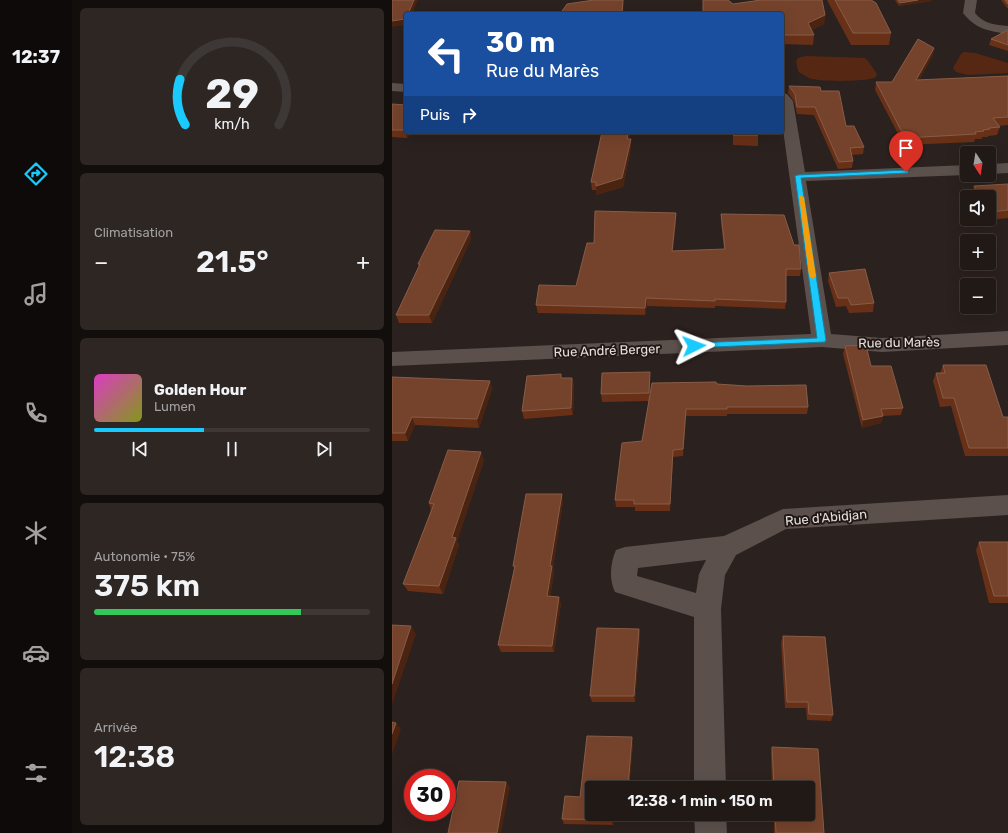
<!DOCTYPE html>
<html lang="fr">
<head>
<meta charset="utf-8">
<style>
  :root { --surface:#201916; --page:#2d2623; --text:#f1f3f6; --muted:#a2a0a1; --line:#3d3835; --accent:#1bcafc }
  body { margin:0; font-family:Rubik,sans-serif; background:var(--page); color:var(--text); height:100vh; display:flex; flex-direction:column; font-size:15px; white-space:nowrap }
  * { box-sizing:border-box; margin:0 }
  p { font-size:13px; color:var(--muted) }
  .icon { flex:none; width:22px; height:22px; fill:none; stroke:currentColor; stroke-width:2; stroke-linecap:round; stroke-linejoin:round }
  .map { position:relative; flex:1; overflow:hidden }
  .panel { display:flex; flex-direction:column; gap:8px; padding:8px; background:#120e0c; width:320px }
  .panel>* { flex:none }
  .banner { position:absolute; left:12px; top:12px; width:380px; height:122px; border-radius:4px; box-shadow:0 4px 16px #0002,0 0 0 1px var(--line); background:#1a4fa0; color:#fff; overflow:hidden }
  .needle { width:26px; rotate:168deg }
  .controls { position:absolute; left:568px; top:146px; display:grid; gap:8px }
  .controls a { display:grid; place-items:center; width:36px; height:36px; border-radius:4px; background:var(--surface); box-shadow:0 4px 16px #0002,0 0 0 1px var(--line); font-size:20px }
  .speed { position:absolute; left:12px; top:769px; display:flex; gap:8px; font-size:20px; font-weight:700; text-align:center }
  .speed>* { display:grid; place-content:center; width:52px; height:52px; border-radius:50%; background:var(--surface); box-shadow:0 4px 16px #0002,0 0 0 1px var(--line); line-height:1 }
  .speed .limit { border:6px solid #d22; background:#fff; color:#111 }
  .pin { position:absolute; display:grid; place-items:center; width:34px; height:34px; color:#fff; margin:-41px -17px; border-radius:50% 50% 50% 0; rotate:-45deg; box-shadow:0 0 4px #0007 }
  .pin .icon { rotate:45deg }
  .me { position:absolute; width:44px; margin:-22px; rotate:87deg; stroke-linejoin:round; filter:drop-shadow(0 0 3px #0008) }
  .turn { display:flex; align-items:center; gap:14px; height:84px; padding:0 16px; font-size:18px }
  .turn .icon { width:52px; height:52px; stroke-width:2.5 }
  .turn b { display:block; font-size:28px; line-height:34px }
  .then { display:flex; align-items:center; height:38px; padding:0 16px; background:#0003; gap:8px; font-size:15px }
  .big { font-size:30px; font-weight:600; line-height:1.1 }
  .panel .widget { flex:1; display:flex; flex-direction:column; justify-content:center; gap:6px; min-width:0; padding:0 14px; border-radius:6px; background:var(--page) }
  .panel .dial { align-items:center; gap:0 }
  .dial svg { height:104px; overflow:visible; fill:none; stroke:var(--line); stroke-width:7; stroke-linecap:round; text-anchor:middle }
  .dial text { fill:var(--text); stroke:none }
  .song { display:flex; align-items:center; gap:12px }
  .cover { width:48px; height:48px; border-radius:6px; background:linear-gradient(135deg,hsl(310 70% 55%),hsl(70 70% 35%)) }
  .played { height:4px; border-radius:2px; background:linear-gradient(90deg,var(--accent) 40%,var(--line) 40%) }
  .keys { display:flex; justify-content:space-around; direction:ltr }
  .heat { display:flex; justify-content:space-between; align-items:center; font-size:22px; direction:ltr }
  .charge { height:6px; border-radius:3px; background:linear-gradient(90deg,#34c759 75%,var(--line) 0) }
  .trip { position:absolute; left:193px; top:781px; width:230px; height:40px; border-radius:4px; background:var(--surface); box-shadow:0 4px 16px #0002,0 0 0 1px var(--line); font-weight:600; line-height:40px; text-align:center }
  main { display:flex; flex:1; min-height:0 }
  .menu { display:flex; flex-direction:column; width:72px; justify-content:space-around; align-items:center; background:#0d0a09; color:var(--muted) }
  .menu .icon { width:28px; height:28px }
  .menu .active { color:var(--accent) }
  .menu b { font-size:18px; color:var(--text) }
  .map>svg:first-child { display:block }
  .green { fill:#562814 }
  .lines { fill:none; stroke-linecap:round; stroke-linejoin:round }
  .street { fill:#5b504c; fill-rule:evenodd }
  .wall { fill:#683117 }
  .shaded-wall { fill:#4a2311 }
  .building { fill:#75432c; stroke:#875c47 }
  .route { fill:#1bcafc; stroke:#1283a4 }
  .slow { fill:#f59e0b }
  .labels { text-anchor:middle; stroke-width:4; stroke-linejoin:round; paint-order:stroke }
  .street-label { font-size:13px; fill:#e3dddb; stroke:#211815 }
</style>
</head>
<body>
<main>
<nav class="menu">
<b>12:37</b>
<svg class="icon active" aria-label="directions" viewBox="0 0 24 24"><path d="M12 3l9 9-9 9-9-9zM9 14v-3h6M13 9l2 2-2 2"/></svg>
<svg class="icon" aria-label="music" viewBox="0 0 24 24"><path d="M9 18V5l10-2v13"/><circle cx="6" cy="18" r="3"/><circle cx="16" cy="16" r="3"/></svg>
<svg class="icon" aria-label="phone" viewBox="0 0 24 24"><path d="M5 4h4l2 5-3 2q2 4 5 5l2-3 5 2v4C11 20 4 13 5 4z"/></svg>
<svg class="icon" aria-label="climate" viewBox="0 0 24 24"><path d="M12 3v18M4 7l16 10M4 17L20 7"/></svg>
<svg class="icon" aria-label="car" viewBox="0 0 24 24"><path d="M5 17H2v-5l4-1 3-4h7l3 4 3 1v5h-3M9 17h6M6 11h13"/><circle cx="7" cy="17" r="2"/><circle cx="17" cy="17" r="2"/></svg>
<svg class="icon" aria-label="filters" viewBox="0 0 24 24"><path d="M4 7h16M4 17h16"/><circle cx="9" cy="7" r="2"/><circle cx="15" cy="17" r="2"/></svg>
</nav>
<section class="panel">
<div class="widget dial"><svg viewBox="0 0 100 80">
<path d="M14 69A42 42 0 1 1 86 69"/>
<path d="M14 69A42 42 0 0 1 10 34" stroke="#1bcafc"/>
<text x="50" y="56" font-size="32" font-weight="700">29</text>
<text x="50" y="72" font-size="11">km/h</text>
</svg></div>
<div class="widget"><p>Climatisation</p>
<div class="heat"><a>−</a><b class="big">21.5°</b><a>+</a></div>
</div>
<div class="widget">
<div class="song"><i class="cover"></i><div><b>Golden Hour</b><p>Lumen</p></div></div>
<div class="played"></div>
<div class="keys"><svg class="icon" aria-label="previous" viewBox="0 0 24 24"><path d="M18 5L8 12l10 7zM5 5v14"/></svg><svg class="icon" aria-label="pause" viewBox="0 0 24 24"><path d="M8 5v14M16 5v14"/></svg><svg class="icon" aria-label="next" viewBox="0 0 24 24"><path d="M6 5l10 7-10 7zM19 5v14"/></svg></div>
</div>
<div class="widget"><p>Autonomie · 75%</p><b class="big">375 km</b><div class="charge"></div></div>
<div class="widget"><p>Arrivée</p><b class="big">12:38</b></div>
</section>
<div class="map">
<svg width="616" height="833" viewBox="0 0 616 833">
  <rect width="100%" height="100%" fill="#2b211e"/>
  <path class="green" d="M 572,52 L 583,53 L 616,63 L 616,73 L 576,75 L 564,72 L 561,68 L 569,54 Z
    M 414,56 L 473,58 L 476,61 L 485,74 L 484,77 C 476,82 427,82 417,78 C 413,76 410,74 406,71 L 404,61 L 406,58 Z"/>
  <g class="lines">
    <path class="street" d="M 573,0 L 585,0 L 583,13 C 592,24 603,25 616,26 L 616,34 C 597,31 583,29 571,13 Z
      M 0,83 L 14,84 L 14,92 L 0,91 Z
      M 390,93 L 395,94 L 401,101 L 413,172 L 575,165 L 575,175 L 414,181 L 439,334 L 490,338 L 616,331 L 616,345 L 490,352 L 430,347 L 0,366 L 0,352 L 419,334 L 390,122 Z
      M 616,163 L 616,173 L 597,174 L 597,164 Z
      M 616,495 L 616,515 L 394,529 L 344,555 L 333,575 L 329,609 L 334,788 L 302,788 L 302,617 L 223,592 C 217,580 218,563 224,550 L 233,547 L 332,536 L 391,509 ZM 314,560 L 307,574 L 304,593 L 245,576 L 246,568 Z
      M 302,814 L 334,814 L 335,833 L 303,833 Z"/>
  </g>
  <path class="wall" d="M 311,0 L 336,0 L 341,4 L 369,0 L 430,0 L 433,15 L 432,24 L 419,30 L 422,35 L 421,45 L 390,44 L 390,14 L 311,14 Z
    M 435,0 L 479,0 L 499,33 L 497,45 L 459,45 Z
    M 503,0 L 540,0 L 540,1 L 507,6 Z
    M 609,0 L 616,0 L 616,8 L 615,8 Z
    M 616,30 L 616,51 L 597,45 L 599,39 Z
    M 542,48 L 541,55 L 527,80 L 616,76 L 616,125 L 606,126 L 608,127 L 605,135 L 596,136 L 596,137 L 590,137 L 590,139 L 583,139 L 582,142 L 512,145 L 483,90 L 484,82 L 500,82 Z
    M 397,86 L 429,91 L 454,126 L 472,147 L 471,154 L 460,155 L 461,161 L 460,168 L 446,169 L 422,115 L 405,114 L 402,101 L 396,93 Z
    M 0,104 L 14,132 L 20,132 L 15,138 L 0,137 Z
    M 210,132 L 238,132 L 237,139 L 239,148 L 231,187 L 204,195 L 204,190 L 200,190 L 199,182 Z
    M 341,132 L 366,135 L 366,146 L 341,145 Z
    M 616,184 L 616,218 L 596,220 L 596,219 L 597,219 L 597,197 L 582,197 L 580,194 L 582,186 Z
    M 284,213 L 284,220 L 281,251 L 332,250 L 329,221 L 329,214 L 409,269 L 408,276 L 394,276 L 394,302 L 393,309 L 323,306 L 323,308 L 255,306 L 253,315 L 146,313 L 144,305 L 184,286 L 202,243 Z
    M 78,231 L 79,239 L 40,323 L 7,323 L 4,315 L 27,267 L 26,264 Z
    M 437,273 L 482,303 L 481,312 L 457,313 L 454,306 L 444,307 L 436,281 Z
    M 453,346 L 479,366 L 511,408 L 509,415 L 491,416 L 489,423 L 470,428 L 451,354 Z
    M 551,365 L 611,417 L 616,417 L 616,456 L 573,456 L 559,406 L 548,407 L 541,381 L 544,373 L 548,373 Z
    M 258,372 L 258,397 L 325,384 L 416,407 L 415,414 L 335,414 L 335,416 L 294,416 L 291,456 L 281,457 L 278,511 L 243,511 L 243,507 L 224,507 L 223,500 L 250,441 L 257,401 L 210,402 L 209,394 Z
    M 0,377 L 98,381 L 100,389 L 87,428 L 23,425 L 16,441 L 0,441 Z
    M 170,378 L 180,378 L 182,385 L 181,415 L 132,419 L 130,411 Z
    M 92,460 L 65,541 L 67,545 L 51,594 L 16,591 L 11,584 L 39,510 L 37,503 Z
    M 171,501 L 161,567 L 162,573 L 158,597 L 169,603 L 162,652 L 109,652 L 106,645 L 122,568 L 121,566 Z
    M 587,542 L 616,542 L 616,603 L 597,603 L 584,550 Z
    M 247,629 L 248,636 L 243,702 L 200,702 L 198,696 Z
    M 391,636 L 441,715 L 439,721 L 415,720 L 414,708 L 393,708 L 389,643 Z
    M 241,743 L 237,788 L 200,788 L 200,814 L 222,814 L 221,825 L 172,824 L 170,819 L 188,797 Z
    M 380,747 L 432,833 L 382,833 L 382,814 L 416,814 L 380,787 L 379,753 Z"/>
  <path class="shaded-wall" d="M 22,0 L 26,0 L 20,14 L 16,14 Z
    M 231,0 L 232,0 L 232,3 L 231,14 L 230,14 Z
    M 526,0 L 540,0 L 540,1 L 507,6 L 508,3 Z
    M 433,15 L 432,24 L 415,33 L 416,23 Z
    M 14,17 L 14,25 L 0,27 L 0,21 Z
    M 542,48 L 541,55 L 523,88 L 524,80 Z
    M 14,129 L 14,132 L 20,132 L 15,138 L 13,130 Z
    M 236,132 L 238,132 L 236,147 L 235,139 Z
    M 239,139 L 239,148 L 231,187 L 204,195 L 204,186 Z
    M 284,213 L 284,220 L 280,258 L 280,251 Z
    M 78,231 L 79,239 L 40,323 L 37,315 Z
    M 254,298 L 255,306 L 253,315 L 253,308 Z
    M 258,372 L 258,401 L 257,393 Z
    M 180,378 L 182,385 L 181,415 L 179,408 Z
    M 98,381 L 100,389 L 87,428 L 85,419 Z
    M 294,409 L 294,416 L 291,456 L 291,449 Z
    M 491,416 L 489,423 L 470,428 L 471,420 Z
    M 20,417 L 23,425 L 16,441 L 13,433 Z
    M 281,450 L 281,457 L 278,511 L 278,504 Z
    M 89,452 L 92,460 L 65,541 L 67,545 L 51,594 L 47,586 L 60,537 Z
    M 170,494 L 171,501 L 161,567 L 162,573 L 157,603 L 155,596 L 158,566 Z
    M 167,597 L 169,603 L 162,652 L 160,646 Z
    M 19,626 L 24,634 L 0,705 L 0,684 Z
    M 247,629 L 248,636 L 243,702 L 242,696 Z
    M 4,723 L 9,729 L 0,755 L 0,734 Z
    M 240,737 L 241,743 L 237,788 L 236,788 Z
    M 114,782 L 118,787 L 109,833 L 105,833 Z
    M 220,814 L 222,814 L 221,825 L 219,820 Z"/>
  <path class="building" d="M 0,0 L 22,0 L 16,14 L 14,14 L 14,17 L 13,19 L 0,21 Z
    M 202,0 L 231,0 L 230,14 L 168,14 L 175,4 Z
    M 311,0 L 336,0 L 341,4 L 369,0 L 430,0 L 433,15 L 416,23 L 422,35 L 390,35 L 390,14 L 311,14 Z
    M 443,0 L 479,0 L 484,3 L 499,33 L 461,33 Z
    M 506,0 L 526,0 L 508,3 Z
    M 613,0 L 616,0 L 616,4 Z
    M 616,30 L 616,45 L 599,39 Z
    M 526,39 L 542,48 L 524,80 L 616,76 L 616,117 L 601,118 L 608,127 L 597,128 L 598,129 L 591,130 L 592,131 L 583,132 L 584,134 L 513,138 L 484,82 L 500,82 Z
    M 397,86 L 428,87 L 429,91 L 447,91 L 454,126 L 462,126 L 472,147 L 458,148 L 461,161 L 447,162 L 423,107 L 405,107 L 403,94 Z
    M 0,104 L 14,105 L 14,129 L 13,130 L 0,130 Z
    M 210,132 L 236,132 L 235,139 L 239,139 L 230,178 L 204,186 L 204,182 L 199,182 Z
    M 341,132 L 366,132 L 366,135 L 341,135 Z
    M 616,184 L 616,210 L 599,212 L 597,209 L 597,197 L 589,197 L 582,186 Z
    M 203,211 L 284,213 L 280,251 L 333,249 L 329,214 L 392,215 L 402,245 L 407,245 L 409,269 L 394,269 L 394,302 L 323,299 L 323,301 L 254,298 L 253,308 L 144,305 L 147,285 L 184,286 L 195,243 L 202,243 Z
    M 43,230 L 78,231 L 37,315 L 4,315 L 28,264 L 26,264 Z
    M 473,269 L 482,303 L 459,305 L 456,298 L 446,298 L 437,273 Z
    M 474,345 L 479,366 L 499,366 L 511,408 L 489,409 L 491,416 L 471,420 L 453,346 Z
    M 551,365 L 594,365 L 611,417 L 616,417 L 616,448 L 577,448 L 562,398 L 551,398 L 544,373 L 553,373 Z
    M 258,372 L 257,393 L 209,394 L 210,373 Z
    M 169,374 L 169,378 L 180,378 L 179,408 L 130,411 L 135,376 Z
    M 0,377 L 98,381 L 85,419 L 20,417 L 13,433 L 0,433 Z
    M 324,382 L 325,384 L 355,386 L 414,385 L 416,407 L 335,407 L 335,409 L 294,409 L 291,449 L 281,450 L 278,504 L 242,504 L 242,500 L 223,500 L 230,443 L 250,441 L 260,383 Z
    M 56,450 L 89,452 L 60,537 L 64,538 L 47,586 L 11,584 L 42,504 L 37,503 Z
    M 134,494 L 170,494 L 158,566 L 160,566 L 155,596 L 167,597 L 160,646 L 106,645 L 123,566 L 121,566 Z
    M 587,542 L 616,542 L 616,596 L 602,596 Z
    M 0,625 L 19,626 L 0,684 Z
    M 205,628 L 247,629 L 242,696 L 198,696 Z
    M 391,636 L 433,637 L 441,715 L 417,714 L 416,702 L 395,702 Z
    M 0,722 L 4,723 L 0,734 Z
    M 195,736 L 240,737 L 236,788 L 200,788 L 200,814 L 220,814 L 219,820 L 170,819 L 173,796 L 188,797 Z
    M 380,747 L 426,749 L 432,833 L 384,833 L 383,814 L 416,814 L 416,788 L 371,788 L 371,787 L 382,786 Z
    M 67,781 L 114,782 L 105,833 L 56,833 Z"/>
  <path class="route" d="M 514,170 L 516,171 L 516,173 L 409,178 L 434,340 L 433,342 L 300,348 L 298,346 L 302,343 L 425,338 L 403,176 L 406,175 Z"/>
  <path class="slow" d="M 407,195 L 412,197 L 424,276 L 421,279 L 417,276 Z"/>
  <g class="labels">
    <g class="street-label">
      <text transform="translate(507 342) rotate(-1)" y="5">Rue du Marès</text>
      <text transform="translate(215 350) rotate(-2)" y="5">Rue André Berger</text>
      <text transform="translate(434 517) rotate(-5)" y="5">Rue d'Abidjan</text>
    </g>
  </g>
</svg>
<div class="controls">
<a><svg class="needle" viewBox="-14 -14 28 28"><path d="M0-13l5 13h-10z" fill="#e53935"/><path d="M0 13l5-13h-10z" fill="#a2a0a1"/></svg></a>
<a><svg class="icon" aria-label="sound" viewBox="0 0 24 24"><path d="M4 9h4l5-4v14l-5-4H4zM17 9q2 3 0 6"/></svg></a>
<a>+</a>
<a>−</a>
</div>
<div class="speed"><div class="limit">30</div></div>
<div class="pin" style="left:514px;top:172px;background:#d93025"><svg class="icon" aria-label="arrive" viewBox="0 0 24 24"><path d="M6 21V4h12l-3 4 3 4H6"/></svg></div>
<svg class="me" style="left:302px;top:346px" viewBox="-20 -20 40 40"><path d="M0-17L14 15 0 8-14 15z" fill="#1bcafc" stroke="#fff" stroke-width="4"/></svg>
<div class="trip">12:38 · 1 min · 150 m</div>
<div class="banner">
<div class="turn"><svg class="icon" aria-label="left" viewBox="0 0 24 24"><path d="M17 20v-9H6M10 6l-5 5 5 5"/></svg><div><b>30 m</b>Rue du Marès</div></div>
<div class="then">Puis<svg class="icon" aria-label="right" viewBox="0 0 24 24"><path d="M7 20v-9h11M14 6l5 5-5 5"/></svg></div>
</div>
</div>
</main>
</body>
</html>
